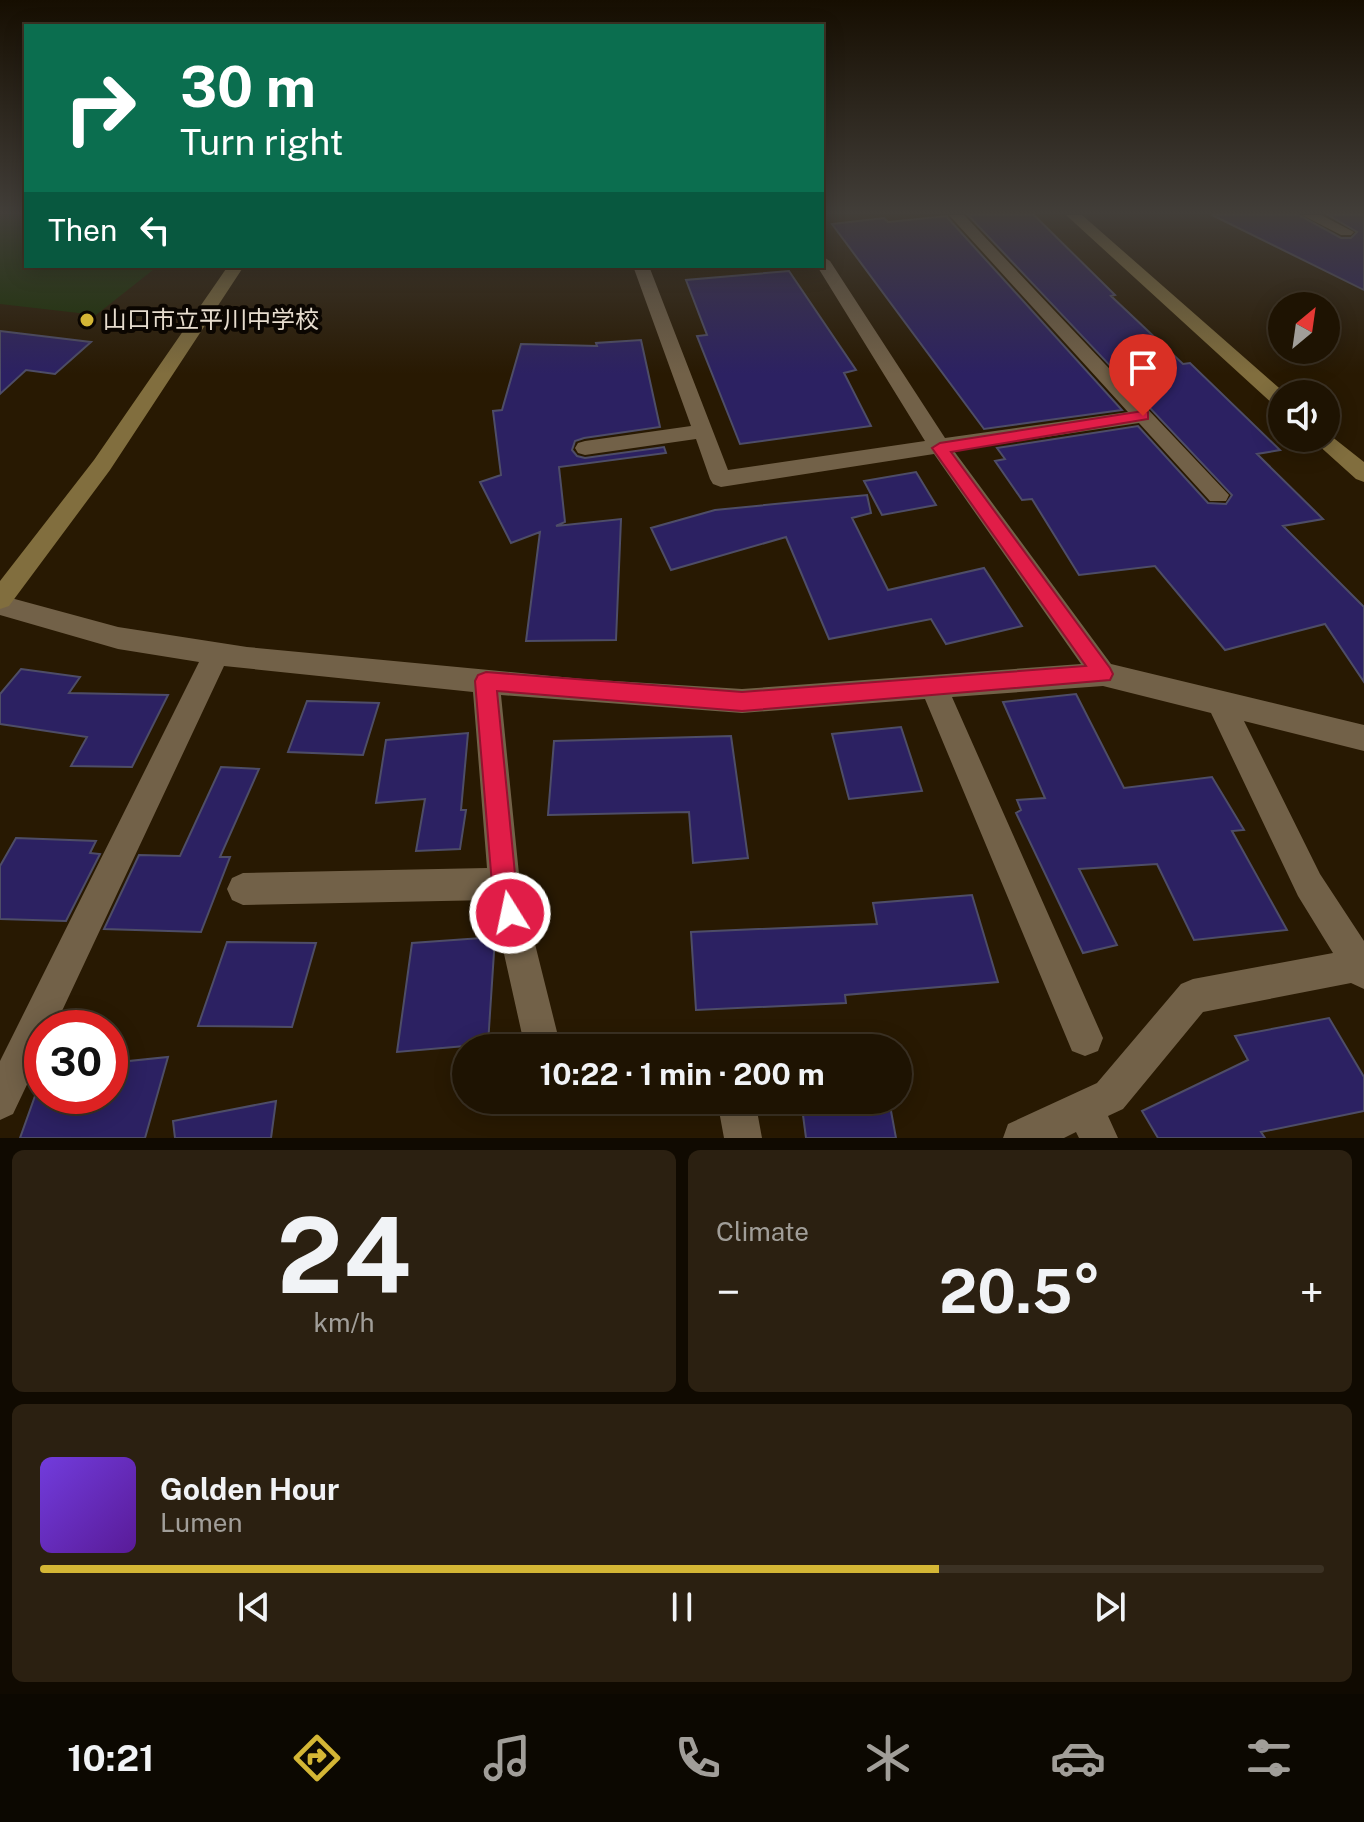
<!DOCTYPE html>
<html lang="en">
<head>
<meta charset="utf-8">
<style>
  :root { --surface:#1e1302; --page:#2b2011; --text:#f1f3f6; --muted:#a19e99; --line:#3c3224; --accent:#d4b635 }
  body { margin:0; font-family:"Public Sans","Noto Sans JP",sans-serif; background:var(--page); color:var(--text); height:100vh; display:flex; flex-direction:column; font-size:30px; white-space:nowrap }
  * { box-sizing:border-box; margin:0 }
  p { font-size:26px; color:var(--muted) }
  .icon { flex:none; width:44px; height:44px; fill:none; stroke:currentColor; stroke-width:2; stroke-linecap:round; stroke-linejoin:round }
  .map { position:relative; height:1138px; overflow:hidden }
  .sheet { display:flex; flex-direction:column; gap:12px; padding:12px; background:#100a01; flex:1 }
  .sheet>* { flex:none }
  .hud { position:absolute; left:24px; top:24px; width:800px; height:244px; border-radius:0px; box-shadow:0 4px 20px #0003,0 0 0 2px var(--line); background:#0b6e4f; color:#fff; overflow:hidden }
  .needle { width:52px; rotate:29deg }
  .tools { position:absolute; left:1268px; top:292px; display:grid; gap:16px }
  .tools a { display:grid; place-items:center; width:72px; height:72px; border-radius:50%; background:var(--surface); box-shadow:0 4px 20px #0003,0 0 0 2px var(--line); font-size:40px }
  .speed { position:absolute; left:24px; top:1010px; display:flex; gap:16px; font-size:40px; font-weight:700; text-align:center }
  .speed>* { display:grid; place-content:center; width:104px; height:104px; border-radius:50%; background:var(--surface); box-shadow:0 4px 20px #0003,0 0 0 2px var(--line); line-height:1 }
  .speed .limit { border:12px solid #d22; background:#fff; color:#111 }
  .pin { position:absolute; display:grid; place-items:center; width:68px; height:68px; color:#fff; margin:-82px -34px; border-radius:50% 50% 50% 0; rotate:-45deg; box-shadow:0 0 8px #0007 }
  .pin .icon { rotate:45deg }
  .me { position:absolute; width:88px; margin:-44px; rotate:350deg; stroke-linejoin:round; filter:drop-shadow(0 0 6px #0008) }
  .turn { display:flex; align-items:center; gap:28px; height:168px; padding:0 24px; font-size:36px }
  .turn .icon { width:104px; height:104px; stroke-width:2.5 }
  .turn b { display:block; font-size:56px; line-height:68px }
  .then { display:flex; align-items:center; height:76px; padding:0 24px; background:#0003; gap:16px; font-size:30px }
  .big { font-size:60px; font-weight:700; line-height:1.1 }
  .sheet .card { flex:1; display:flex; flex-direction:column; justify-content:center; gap:12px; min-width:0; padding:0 28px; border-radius:12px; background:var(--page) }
  .sheet .dial { align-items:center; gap:0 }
  .dial b { font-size:104px; line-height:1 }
  .song { display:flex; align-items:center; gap:24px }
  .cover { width:96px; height:96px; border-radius:12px; background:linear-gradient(135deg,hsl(260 70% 55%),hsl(270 70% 35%)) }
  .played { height:8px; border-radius:4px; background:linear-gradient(90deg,var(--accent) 70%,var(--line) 70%) }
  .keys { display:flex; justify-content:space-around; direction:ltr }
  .heat { display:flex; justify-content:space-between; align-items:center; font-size:44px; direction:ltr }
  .sheet .tiles { flex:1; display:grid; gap:12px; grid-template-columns:1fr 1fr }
  .card:last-child { grid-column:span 2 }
  .trip { position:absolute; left:452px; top:1034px; width:460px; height:80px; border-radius:40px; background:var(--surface); box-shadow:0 4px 20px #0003,0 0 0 2px var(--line); font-weight:700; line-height:80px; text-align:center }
  .dock { display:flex; height:128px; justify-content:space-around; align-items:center; background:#0c0801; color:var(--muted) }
  .dock .icon { width:56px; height:56px }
  .dock .selected { color:var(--accent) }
  .dock b { font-size:36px; color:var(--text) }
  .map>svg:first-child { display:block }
  .green { fill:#193103 }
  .building { fill:#2c2162; stroke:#4e4d67; stroke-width:2 }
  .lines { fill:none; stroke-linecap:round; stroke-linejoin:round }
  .street { fill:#726148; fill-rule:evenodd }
  .secondary { fill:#816e3e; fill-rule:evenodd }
  .route { fill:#e11d48; stroke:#92132f; stroke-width:2 }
  .poi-dot { fill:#d4b635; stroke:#0b0601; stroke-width:3 }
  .labels { text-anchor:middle; stroke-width:8; stroke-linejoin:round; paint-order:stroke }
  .far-poi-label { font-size:24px; fill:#e6dcce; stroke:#0b0601; text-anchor:start }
</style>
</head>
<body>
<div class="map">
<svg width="1364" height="1138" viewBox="0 0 1364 1138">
  <rect width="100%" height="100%" fill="#281902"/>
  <path class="green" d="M 0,215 L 26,215 L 26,266 L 158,266 L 96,315 L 0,304 Z"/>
  <path class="building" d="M 968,215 L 1034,215 L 1115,295 L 1111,296 L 1183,364 L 1190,363 L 1280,450 L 1257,454 L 1323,519 L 1283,526 L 1364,607 L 1364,682 L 1325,624 L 1225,650 L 1155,566 L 1079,575 L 1032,499 L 1022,500 L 995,461 L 1005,459 L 997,448 L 1138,426 L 1208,503 L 1226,504 L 1232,495 Z
    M 1212,215 L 1299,215 L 1341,238 L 1351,238 L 1357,232 L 1328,215 L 1364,215 L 1364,290 Z
    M 947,216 L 947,217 L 1122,410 L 984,429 L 832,224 L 884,218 L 888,222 Z
    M 789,271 L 856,370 L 844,373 L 871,426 L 740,444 L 697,336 L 707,335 L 686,280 Z
    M 0,331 L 91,342 L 55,374 L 26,370 L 0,394 Z
    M 641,340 L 660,427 L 584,438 L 575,441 L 572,450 L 577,456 L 585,458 L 664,447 L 666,453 L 559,467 L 565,522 L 556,526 L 621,519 L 616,640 L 526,641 L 540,532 L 511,543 L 480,482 L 501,475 L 493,411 L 502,410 L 521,344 L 597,346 L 596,343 Z
    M 916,472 L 936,505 L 882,515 L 864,481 Z
    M 867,495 L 871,513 L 852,518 L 888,590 L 984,568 L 1022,626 L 946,644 L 931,619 L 829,639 L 786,537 L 671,570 L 651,528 L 715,510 Z
    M 21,669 L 80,677 L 69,693 L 168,695 L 132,767 L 71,766 L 87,737 L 0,724 L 0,694 Z
    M 1076,694 L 1124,788 L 1212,777 L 1244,830 L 1232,831 L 1287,930 L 1194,940 L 1157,864 L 1079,869 L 1117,945 L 1083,953 L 1016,813 L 1021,810 L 1017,800 L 1045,798 L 1003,702 Z
    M 307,701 L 379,703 L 363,755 L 288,752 Z
    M 901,727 L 922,791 L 849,799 L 832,734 Z
    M 468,733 L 461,810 L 466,810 L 460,849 L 416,851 L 425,799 L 376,803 L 386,740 Z
    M 731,736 L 748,858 L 693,863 L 689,812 L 548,815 L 554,741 Z
    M 221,767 L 259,769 L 220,857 L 230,857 L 201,932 L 104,929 L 139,855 L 180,856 Z
    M 16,838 L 96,841 L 90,853 L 100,854 L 66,921 L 0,919 L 0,866 Z
    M 972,895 L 998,982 L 845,995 L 846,1003 L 696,1010 L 691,932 L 877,924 L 873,903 Z
    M 495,937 L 488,1044 L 397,1052 L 412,943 Z
    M 227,942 L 316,943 L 292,1027 L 198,1026 Z
    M 1329,1018 L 1364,1077 L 1364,1111 L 1261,1132 L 1265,1138 L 1158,1138 L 1142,1111 L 1248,1060 L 1235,1036 Z
    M 168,1057 L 145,1138 L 20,1138 L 35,1096 L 110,1096 L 110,1063 Z
    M 801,1100 L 889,1100 L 896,1138 L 806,1138 Z
    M 276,1101 L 271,1138 L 175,1138 L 173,1121 Z"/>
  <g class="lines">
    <path class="street" d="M 949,215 L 964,215 L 1229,495 L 1226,501 L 1210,501 L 1139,423 L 954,451 L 1111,664 L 1364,725 L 1364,751 L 1244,721 L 1320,874 L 1364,941 L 1364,989 L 1351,983 L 1203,1012 L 1123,1109 L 1108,1116 L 1118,1138 L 1079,1138 L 1076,1132 L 1064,1138 L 1003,1138 L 1008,1124 L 1097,1083 L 1181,984 L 1193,979 L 1333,953 L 1298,896 L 1211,713 L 1103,686 L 952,697 L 1103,1038 L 1098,1051 L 1085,1056 L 1072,1051 L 925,699 L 742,713 L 501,695 L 520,884 L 561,1048 L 525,1048 L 492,900 L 243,905 L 232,900 L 227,889 L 232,878 L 243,873 L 487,868 L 473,692 L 224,666 L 54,1028 L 42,1028 L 42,1053 L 13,1114 L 0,1120 L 0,1061 L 199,662 L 118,649 L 0,615 L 0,595 L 118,627 L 247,647 L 583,679 L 742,689 L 1081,664 L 934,454 L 721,487 L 713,484 L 710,479 L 696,439 L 585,455 L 578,453 L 575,448 L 578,443 L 585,441 L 691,426 L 633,266 L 649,266 L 728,470 L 925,441 L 817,266 L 822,266 L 822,256 L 830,261 L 945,438 L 1128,412 Z
      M 1302,215 L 1321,215 L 1354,232 L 1351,235 L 1341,235 Z
      M 717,1100 L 755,1100 L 762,1138 L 724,1138 Z"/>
    <path class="secondary" d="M 1066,215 L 1082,215 L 1286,394 L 1282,394 L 1282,407 L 1275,406 Z
      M 228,266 L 244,266 L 110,470 L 9,606 L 0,609 L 0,581 L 94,460 Z
      M 1326,432 L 1364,462 L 1364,482 L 1356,479 L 1316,443 L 1313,438 L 1326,438 Z"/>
  </g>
  <linearGradient id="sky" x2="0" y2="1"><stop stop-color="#160e01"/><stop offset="0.57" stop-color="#423e39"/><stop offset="1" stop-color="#423e39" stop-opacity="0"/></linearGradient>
  <rect width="1364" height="374" fill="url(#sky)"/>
  <path class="route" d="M 1143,411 L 1148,412 L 1148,419 L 951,452 L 1110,668 L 1113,674 L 1110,680 L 742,711 L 497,691 L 516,884 L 523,913 L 519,922 L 510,925 L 501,922 L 492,884 L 475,681 L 478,675 L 486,672 L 742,692 L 1086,666 L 932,448 L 940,443 Z"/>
  <circle class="poi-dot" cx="87" cy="320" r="8"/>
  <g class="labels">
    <g class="far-poi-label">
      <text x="103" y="328">山口市立平川中学校</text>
    </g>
  </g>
</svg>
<div class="tools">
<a><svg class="needle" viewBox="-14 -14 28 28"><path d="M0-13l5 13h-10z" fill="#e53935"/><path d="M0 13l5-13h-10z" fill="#a19e99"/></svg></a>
<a><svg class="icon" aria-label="sound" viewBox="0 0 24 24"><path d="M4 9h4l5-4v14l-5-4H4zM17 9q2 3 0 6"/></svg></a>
</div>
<div class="speed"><div class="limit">30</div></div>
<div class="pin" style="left:1143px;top:416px;background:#d93025"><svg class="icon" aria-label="arrive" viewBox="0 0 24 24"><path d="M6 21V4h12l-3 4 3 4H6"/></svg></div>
<svg class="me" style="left:510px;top:913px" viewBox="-20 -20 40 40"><circle r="17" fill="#e11d48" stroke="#fff" stroke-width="3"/><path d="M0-11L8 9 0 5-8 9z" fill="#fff"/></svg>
<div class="trip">10:22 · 1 min · 200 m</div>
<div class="hud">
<div class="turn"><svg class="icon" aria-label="right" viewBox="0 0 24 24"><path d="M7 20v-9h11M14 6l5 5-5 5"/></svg><div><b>30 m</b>Turn right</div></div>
<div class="then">Then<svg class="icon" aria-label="left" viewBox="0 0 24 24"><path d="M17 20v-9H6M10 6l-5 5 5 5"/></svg></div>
</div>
</div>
<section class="sheet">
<div class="tiles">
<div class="card dial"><b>24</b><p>km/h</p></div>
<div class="card"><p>Climate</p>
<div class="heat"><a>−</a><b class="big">20.5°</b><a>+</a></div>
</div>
<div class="card">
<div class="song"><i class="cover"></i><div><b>Golden Hour</b><p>Lumen</p></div></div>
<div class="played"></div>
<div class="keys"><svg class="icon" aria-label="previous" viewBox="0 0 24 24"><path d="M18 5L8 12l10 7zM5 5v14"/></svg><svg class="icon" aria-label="pause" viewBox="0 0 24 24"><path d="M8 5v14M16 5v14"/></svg><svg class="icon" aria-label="next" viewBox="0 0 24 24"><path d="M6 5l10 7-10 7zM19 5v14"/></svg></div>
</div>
</div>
</section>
<nav class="dock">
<b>10:21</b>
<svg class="icon selected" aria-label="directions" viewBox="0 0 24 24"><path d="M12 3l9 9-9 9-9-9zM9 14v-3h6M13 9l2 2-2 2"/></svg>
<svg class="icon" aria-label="music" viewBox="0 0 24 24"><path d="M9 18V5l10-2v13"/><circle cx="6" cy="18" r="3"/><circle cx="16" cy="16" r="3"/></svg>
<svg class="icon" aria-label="phone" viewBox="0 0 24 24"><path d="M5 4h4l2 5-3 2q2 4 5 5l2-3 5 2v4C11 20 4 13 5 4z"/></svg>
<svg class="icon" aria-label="climate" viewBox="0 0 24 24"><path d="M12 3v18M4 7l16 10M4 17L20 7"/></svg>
<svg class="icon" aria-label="car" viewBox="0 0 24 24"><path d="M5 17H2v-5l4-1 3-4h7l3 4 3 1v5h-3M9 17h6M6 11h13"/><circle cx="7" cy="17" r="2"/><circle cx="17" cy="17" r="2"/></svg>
<svg class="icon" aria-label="filters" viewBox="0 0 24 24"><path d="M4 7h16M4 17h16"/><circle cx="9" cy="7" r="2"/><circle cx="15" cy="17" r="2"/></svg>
</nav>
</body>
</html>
